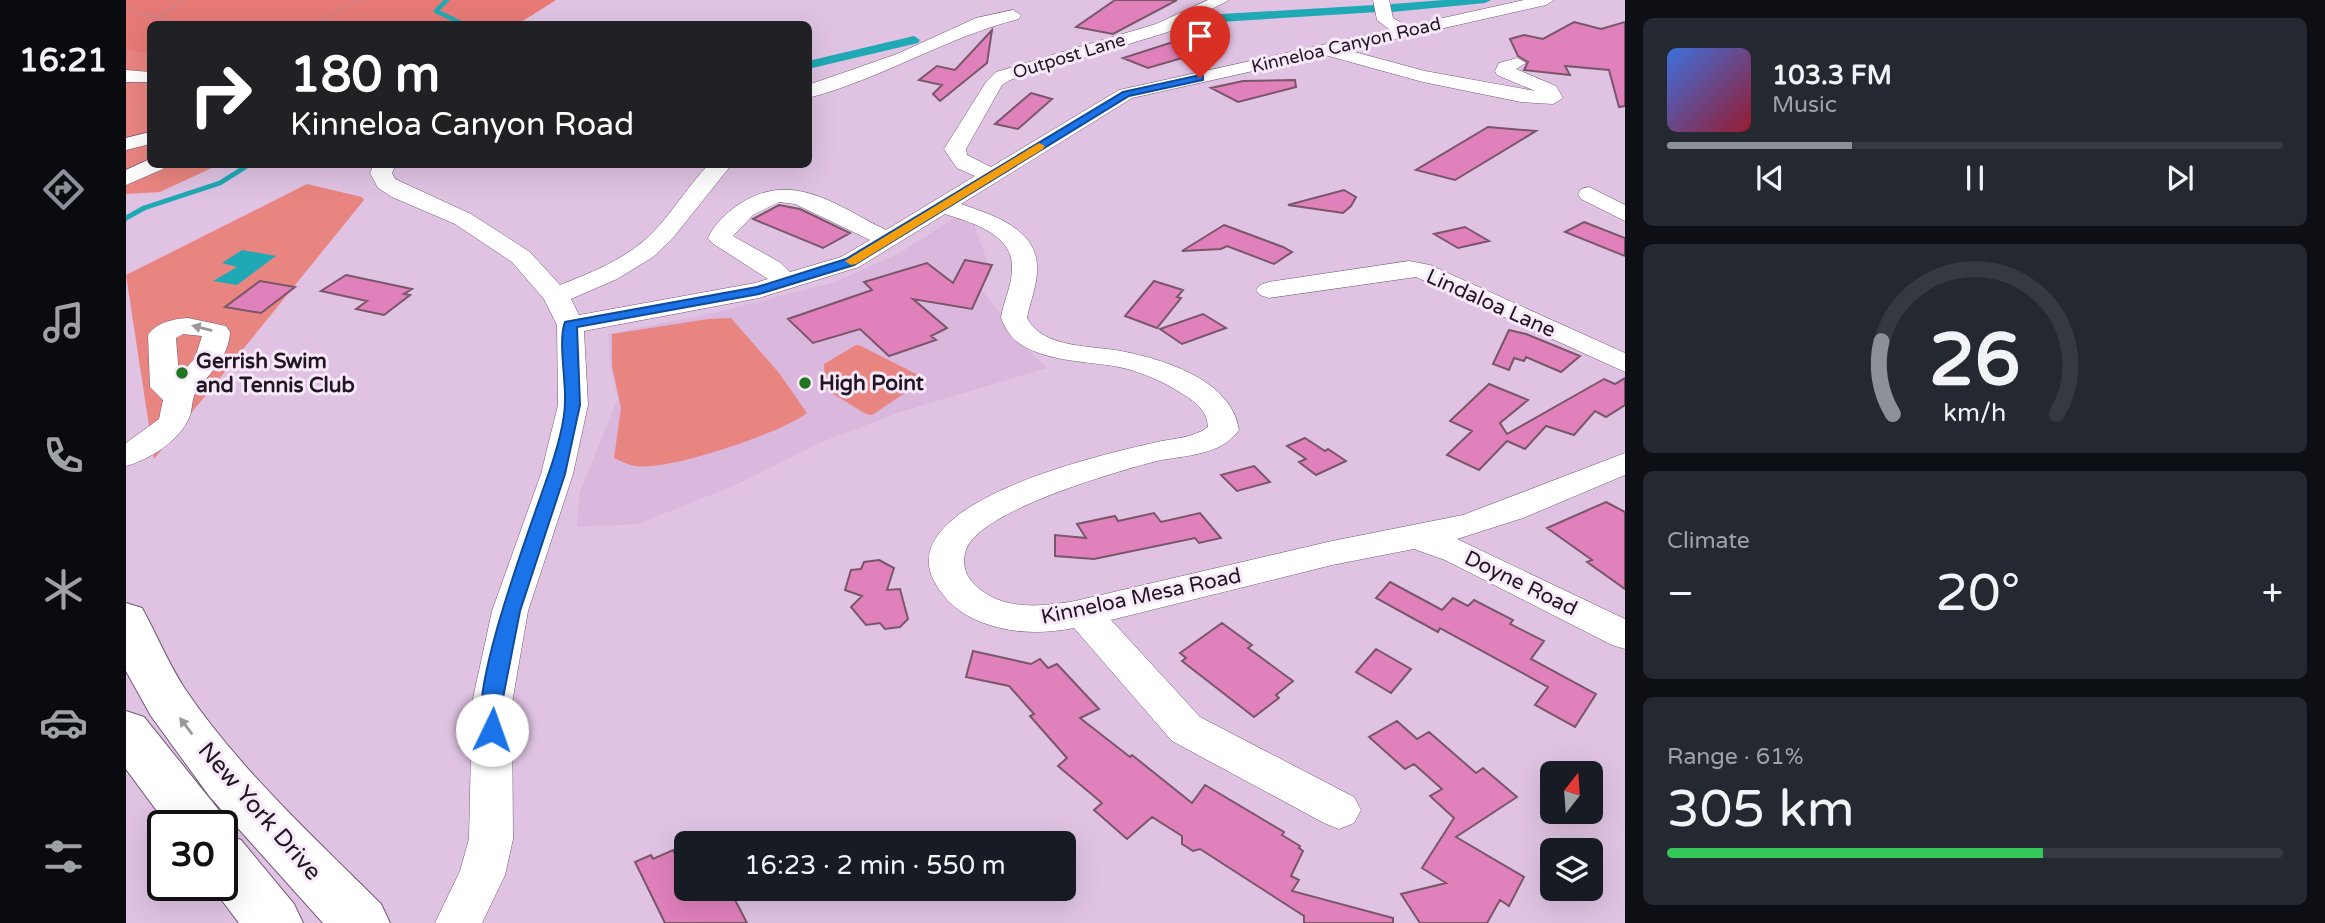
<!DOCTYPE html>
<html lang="en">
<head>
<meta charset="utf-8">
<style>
  :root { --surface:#171b24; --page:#242831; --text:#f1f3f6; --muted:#9ea1a6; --line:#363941; --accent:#8c9099 }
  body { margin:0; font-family:"Varela Round",sans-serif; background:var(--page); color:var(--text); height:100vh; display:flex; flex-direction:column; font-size:26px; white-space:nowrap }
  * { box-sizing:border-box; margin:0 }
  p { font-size:23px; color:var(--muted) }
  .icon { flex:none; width:38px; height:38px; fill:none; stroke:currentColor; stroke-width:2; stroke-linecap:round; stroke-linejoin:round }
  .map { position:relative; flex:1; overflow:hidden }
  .side { display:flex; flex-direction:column; gap:18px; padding:18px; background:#0d0f14; width:700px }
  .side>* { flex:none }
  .hud { position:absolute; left:21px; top:21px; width:665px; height:147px; border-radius:10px; box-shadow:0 7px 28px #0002; background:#202124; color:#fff; overflow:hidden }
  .needle { width:46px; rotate:17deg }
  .controls { position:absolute; left:1414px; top:761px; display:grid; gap:14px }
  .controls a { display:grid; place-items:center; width:63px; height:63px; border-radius:10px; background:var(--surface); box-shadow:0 7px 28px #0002; font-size:35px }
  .speed { position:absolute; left:21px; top:810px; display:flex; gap:14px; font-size:35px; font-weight:700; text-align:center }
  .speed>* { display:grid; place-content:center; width:91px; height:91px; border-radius:50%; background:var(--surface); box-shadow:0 7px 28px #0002; line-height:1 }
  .speed .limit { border:4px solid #111; border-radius:10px; background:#fff; color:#111 }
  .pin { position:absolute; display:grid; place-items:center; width:60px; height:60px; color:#fff; margin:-72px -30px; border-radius:50% 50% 50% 0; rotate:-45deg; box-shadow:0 0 7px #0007 }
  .pin .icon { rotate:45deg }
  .me { position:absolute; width:77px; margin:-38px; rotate:3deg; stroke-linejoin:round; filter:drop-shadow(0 0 5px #0008) }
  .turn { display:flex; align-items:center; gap:24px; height:147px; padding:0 28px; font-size:32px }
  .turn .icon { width:91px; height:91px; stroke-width:2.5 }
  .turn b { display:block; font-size:49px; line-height:60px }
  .big { font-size:52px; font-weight:600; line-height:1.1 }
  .side .card { flex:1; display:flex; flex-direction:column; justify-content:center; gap:10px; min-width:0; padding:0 24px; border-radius:10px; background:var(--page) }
  .side .dial { align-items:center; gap:0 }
  .dial svg { height:182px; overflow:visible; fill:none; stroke:var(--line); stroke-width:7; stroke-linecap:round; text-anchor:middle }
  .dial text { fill:var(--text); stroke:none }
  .song { display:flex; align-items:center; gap:21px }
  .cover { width:84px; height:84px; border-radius:10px; background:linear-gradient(135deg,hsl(220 70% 55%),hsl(350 70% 35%)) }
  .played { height:7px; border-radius:4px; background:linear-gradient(90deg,var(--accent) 30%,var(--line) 30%) }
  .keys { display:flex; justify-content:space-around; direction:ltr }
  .heat { display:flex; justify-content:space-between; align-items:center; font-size:38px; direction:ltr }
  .charge { height:10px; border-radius:5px; background:linear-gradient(90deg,#34c759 61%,var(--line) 0) }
  .trip { position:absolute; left:548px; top:831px; width:402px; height:70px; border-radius:10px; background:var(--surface); box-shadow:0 7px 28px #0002; font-weight:600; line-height:70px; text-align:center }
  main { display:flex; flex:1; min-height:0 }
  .menu { display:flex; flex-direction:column; width:126px; justify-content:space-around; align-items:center; background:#090b0e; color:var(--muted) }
  .menu .icon { width:49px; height:49px }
  .menu .current { color:var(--accent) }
  .menu b { font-size:32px; color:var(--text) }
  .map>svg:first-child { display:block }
  .built { fill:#dab7dd }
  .green { fill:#e98580 }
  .forest { fill:#e87a76 }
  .water { fill:#1fa9b4 }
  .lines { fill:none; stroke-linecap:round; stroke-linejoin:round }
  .stream-far1 { stroke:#1fa9b4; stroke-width:4.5 }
  .stream { stroke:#1fa9b4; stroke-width:5 }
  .canal { fill:#1fa9b4; fill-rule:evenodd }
  .building { fill:#e081bc; stroke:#79566a; stroke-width:2 }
  .minor-casing { stroke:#735976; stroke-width:1 }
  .major-casing { stroke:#735976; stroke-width:2 }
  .path { stroke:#a48da7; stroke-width:2.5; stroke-dasharray:1 2.5; stroke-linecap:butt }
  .minor { fill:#fff; fill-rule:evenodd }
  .major { fill:#fff; fill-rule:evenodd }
  .oneway { fill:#9b969c }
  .route { fill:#1a73e8; stroke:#114b97; stroke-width:2 }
  .slow { fill:#f59e0b }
  .poi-dot { fill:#1f7521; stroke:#f8e9fa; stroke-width:2.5 }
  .labels { text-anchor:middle; stroke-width:6; stroke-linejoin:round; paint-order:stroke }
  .far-street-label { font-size:18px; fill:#211622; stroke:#f8e9fa }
  .street-label { font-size:21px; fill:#211622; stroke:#f8e9fa }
  .poi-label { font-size:21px; font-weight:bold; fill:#211622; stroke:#f8e9fa; text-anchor:start }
  .near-street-label { font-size:24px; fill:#211622; stroke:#f8e9fa }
</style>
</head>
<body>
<main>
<nav class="menu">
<b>16:21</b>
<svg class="icon current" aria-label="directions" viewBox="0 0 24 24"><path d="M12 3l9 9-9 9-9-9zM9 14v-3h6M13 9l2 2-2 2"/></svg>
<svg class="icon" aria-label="music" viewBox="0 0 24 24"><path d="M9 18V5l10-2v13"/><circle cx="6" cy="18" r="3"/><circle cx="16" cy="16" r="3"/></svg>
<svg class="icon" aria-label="phone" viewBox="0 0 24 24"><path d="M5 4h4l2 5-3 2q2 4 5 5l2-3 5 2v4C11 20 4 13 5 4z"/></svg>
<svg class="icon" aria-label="climate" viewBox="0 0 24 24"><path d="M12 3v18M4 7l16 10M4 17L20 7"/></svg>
<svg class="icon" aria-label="car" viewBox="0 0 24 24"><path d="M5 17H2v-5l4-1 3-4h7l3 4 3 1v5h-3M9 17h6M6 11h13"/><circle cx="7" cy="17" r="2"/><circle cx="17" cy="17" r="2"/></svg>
<svg class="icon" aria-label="filters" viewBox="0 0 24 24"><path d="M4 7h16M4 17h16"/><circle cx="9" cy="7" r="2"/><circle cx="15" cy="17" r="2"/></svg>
</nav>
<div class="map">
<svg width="1499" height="923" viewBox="0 0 1499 923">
  <rect width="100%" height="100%" fill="#e0c3e3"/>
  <path class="built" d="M 828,218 L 848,225 L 864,268 L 855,289 L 902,349 L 921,368 L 774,412 L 696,442 L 612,484 L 512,524 L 451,527 L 454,492 L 492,398 L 484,365 L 482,334 L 596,311 L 709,282 L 774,253 Z"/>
  <path class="green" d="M 0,0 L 24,24 L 24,164 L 92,165 L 34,192 L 0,194 Z
    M 181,184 L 236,197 L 238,200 L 28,459 L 0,275 Z
    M 605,318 L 653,373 L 681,413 C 655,433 541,472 509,466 C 502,465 495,461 488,458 L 495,408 L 486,366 L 486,334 L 582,319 Z
    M 730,345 L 735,346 L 800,379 L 746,415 L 740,414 L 699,389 L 698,364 Z"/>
  <path class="forest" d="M 0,0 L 430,0 L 392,24 L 24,24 L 24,53 L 0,49 Z"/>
  <path class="water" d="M 116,250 L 150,256 L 111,285 L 87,281 L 111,267 L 96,263 Z"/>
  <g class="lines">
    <path class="stream-far1" d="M 321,0 L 310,11 L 337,24"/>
    <path class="stream" d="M 0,218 L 18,208 L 94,183 L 124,164"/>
    <path class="canal" d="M 1318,0 L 1365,0 L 1359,3 L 1266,12 L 1260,8 L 1266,4 Z
      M 1248,5 L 1252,6 L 1252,12 L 1062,24 L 1056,20 L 1062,16 Z
      M 788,36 L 794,40 L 792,43 L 682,69 L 682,61 Z"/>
  </g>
  <path class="building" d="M 989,0 L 1051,0 L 987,34 L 950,27 Z
    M 1448,22 L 1475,29 L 1499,22 L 1499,106 L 1493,107 L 1483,70 L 1439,66 L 1444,75 L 1398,70 L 1402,62 L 1392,56 L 1384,39 L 1398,35 L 1417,39 Z
    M 866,30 L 861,63 L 814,101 L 807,94 L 816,85 L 793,80 L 811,66 L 829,70 Z
    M 1096,39 L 1097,46 L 1022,68 L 997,58 L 1050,41 Z
    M 1169,80 L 1170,87 L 1112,102 L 1085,88 L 1117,81 Z
    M 905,93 L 926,99 L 892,129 L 869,124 Z
    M 1362,127 L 1410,131 L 1329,180 L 1290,170 Z
    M 1218,190 L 1230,197 L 1225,206 L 1217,213 L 1162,205 Z
    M 653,205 L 674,209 L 724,233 L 697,248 L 627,219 Z
    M 1458,222 L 1499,238 L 1499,256 L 1439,232 Z
    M 1098,225 L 1157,247 L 1166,252 L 1148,264 L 1101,246 L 1095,249 L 1056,251 Z
    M 1339,227 L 1363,241 L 1332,248 L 1308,234 Z
    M 839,260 L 866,265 L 846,309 L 787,299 L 821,328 L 805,336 L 810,340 L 763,356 L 734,329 L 687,343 L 662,319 L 746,290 L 738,282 L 801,263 L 827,283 Z
    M 220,275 L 286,289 L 278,294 L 284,295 L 258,315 L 230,309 L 241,301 L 195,291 Z
    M 134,281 L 169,287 L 135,313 L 99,307 Z
    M 1028,281 L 1057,290 L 1051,297 L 1055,298 L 1031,328 L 999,316 Z
    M 1077,314 L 1100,328 L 1056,344 L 1034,329 Z
    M 1383,330 L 1400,334 L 1454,356 L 1435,372 L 1400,357 L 1398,361 L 1388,358 L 1383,370 L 1367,364 Z
    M 1499,378 L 1499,405 L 1480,417 L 1469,411 L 1448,435 L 1420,426 L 1399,449 L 1381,441 L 1353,470 L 1321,455 L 1346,431 L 1324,421 L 1363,384 L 1402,400 L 1374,423 L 1381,434 L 1478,379 L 1489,384 Z
    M 1179,438 L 1199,451 L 1202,449 L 1220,461 L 1190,475 L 1173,462 L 1180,459 L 1161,446 Z
    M 1128,466 L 1144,482 L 1111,491 L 1095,475 Z
    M 1480,502 L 1499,512 L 1499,589 L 1461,562 L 1466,560 L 1421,528 Z
    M 1028,513 L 1035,522 L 1074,513 L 1095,538 L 1073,543 L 1069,538 L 968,559 L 929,556 L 929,535 L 960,538 L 951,524 L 989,516 L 992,521 Z
    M 753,560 L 768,568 L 761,590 L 774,589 L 782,619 L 774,627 L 759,629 L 754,623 L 740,625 L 725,607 L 736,596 L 719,590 L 725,570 L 735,569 L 738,562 Z
    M 1264,582 L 1316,610 L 1327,598 L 1342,606 L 1348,600 L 1387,620 L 1384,624 L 1418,641 L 1405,659 L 1470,694 L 1449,727 L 1409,705 L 1422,687 L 1314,628 L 1312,632 L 1250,598 Z
    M 1096,623 L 1126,645 L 1122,648 L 1167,681 L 1150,695 L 1153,698 L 1128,717 L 1056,661 L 1060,658 L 1054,653 Z
    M 1250,649 L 1285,669 L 1265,693 L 1230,672 Z
    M 847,651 L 905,664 L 914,659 L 922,668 L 931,664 L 973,709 L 954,718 L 1004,757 L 1006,755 L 1066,803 L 1079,785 L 1158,832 L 1156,835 L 1174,846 L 1173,848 L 1177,851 L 1165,876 L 1173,880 L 1166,891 L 1267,918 L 1267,923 L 1178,923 L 1178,916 L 1074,849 L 1067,851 L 1056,844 L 1056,836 L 1026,817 L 1001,839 L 968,810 L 976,803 L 932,766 L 941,758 L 904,716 L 908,714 L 883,686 L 840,677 Z
    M 1271,721 L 1291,739 L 1303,732 L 1350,773 L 1357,768 L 1391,797 L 1330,837 L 1398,877 L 1383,906 L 1374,900 L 1361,923 L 1294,923 L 1275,894 L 1320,883 L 1296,868 L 1328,818 L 1304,796 L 1316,789 L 1288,764 L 1279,769 L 1243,737 Z
    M 547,850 L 560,875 L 560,889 L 596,889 L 601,899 L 607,896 L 621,923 L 539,923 L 509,862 L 525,855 L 527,859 Z"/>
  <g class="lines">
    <defs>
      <path id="minor" d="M 1082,0 L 1103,0 L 1042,32 L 884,80 L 876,85 L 840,149 L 841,155 L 865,167 L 993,90 L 1264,30 L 1251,20 L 1247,0 L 1263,0 L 1267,18 L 1281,26 L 1398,0 L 1428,0 L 1420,5 L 1221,50 L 1299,71 L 1409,91 L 1371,75 L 1369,71 L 1373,63 L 1391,58 L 1400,63 L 1390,69 L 1430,86 L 1437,98 L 1427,104 L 1395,102 L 1297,82 L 1199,55 L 1006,98 L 835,204 C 867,215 913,229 911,270 C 911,286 904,302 901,318 C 917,350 970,345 1000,352 C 1042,361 1106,381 1113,430 C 1095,456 1059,455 1031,461 C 992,471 852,511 840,550 C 836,562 838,574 848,584 C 875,611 913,607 949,601 L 1206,541 L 1337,515 L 1499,453 L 1499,475 L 1397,518 L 1331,539 L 1499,619 L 1499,649 L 1486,645 L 1319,560 L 1288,549 L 1206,565 L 985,620 L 1074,717 L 1228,797 L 1235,810 L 1228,823 L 1213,829 L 1198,823 L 1046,741 L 948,628 C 916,634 886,634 855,622 C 834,614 819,601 808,581 C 767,502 978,454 1027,443 C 1046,438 1066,439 1082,427 C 1081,411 1071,403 1058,395 C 1039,382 1016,372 993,367 C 961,361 922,362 894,344 C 884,337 879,328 875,318 C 877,302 886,286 886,269 C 888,234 846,223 819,214 L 733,267 L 633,298 L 458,331 L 462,405 L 447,474 L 402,611 L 386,703 L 387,839 L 379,875 L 356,923 L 309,923 L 334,871 L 343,839 L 346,703 L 366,611 L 415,474 L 432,405 L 431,325 L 418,299 L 386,262 L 329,224 L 266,197 L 252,188 L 244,173 L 248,164 L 270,164 L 266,173 L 269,179 L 345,214 L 404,252 L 434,285 C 464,273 495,261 520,239 C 544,217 560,188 583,164 L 606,164 L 546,239 L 527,257 L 491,279 L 445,299 L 453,315 L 629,283 L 642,279 L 586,243 L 582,238 C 589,223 601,212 615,203 C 668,170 711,206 760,230 L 849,176 L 831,168 L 818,149 L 860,82 L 870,72 L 1030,24 ZM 653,202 L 669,204 L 744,240 L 715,257 L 664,272 L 655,263 L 607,236 L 627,215 Z
        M 887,10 L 895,15 L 893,19 C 820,37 756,79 682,98 L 682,85 L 771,54 L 850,18 Z
        M 0,70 L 24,72 L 24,82 L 0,82 Z
        M 24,132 L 24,144 L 0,150 L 0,138 Z
        M 24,159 L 24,164 L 39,164 L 37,169 L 0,185 L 0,170 Z
        M 1463,187 L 1499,205 L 1499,221 L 1455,199 L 1452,194 L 1455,189 Z
        M 1283,261 L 1304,265 L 1499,353 L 1499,372 L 1290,277 L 1143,298 L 1134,295 L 1130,290 L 1134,285 L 1143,282 Z
        M 62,318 L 100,326 L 104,332 C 102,360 84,371 70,392 C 65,400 67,409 63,418 C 53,441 23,460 0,466 L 0,443 L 33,419 L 37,400 L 24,387 L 22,335 C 31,322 47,319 62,318 ZM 57,334 L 76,336 L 69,358 L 53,376 L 50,338 Z"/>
      <path id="major" d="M 0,603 L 16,608 C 31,635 42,663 59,689 C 113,769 187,836 255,904 L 264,923 L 197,923 L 84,797 L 25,716 L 0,671 Z
        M 0,711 L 18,717 L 92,809 L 100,826 L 97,833 L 115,840 L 168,904 L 177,923 L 113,923 L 85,886 L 96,886 L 96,826 L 42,826 L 0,769 Z"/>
    </defs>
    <use href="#minor" class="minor-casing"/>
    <use href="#major" class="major-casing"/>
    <path class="path" d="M 0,6 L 17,15 L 30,17
      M 56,24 L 30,17 L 60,0
      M 189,24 L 219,6 L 237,0"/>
    <use href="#minor" class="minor"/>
    <use href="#major" class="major"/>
  </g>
  <defs><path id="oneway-solid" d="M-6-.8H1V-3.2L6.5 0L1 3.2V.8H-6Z" transform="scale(1.75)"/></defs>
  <g class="oneway">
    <use href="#oneway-solid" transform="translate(76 328) rotate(-166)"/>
    <use href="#oneway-solid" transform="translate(60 726) rotate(-127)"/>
  </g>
  <path class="route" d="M 1074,75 L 1077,76 L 1077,80 L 1003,96 L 728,265 L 633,294 L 451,327 L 454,405 L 439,474 L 394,611 L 376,703 L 376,730 L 373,736 L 366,739 L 358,736 C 339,699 404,528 419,484 C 427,462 439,425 439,401 C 440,380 432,340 439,322 L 631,287 L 720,259 L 997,92 Z"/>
  <path class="slow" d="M 913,143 L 919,146 L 917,149 L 730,264 L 725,265 L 719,261 Z"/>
  <g class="poi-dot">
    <circle cx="56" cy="373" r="7"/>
    <circle cx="679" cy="383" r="7"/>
  </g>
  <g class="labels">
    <g class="far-street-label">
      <text transform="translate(1220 45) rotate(-13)" y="6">Kinneloa Canyon Road</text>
      <text transform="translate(943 56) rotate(-17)" y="6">Outpost Lane</text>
    </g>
    <g class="street-label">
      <text transform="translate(1365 303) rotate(24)" y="7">Lindaloa Lane</text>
      <text transform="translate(1395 583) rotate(26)" y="7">Doyne Road</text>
      <text transform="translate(1015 596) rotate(-12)" y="7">Kinneloa Mesa Road</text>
    </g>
    <g class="poi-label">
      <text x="70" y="368">Gerrish Swim<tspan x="70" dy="24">and Tennis Club</tspan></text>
      <text x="693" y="390">High Point</text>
    </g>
    <g class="near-street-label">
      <text transform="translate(134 811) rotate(49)" y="8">New York Drive</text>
    </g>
  </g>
</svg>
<div class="controls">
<a><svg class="needle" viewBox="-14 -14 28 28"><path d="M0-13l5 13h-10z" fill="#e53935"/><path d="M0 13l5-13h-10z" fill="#9ea1a6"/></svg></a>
<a><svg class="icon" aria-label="layers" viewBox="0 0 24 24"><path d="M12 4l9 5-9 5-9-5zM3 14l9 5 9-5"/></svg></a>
</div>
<div class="speed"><div class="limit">30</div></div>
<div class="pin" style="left:1074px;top:78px;background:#d93025"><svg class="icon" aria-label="arrive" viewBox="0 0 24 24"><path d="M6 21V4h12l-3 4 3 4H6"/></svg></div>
<svg class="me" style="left:366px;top:730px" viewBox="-20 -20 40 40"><circle r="19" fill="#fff"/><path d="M0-13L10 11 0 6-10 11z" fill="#1a73e8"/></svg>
<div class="trip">16:23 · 2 min · 550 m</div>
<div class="hud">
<div class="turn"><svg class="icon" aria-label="right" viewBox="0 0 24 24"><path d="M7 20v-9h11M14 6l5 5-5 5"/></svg><div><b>180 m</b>Kinneloa Canyon Road</div></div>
</div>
</div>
<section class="side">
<div class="card">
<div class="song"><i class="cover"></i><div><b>103.3 FM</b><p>Music</p></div></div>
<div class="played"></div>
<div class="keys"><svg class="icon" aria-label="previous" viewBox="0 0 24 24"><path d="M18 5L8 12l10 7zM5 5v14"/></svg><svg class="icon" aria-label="pause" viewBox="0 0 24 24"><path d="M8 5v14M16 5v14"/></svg><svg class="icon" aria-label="next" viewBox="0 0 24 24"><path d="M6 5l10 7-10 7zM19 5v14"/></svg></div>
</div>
<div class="card dial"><svg viewBox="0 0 100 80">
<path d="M14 69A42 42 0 1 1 86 69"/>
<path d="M14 69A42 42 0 0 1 9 37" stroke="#8c9099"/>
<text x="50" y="56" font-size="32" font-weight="700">26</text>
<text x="50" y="72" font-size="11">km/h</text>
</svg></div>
<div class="card"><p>Climate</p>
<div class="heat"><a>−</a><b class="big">20°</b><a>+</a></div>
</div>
<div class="card"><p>Range · 61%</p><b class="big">305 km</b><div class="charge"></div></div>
</section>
</main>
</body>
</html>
